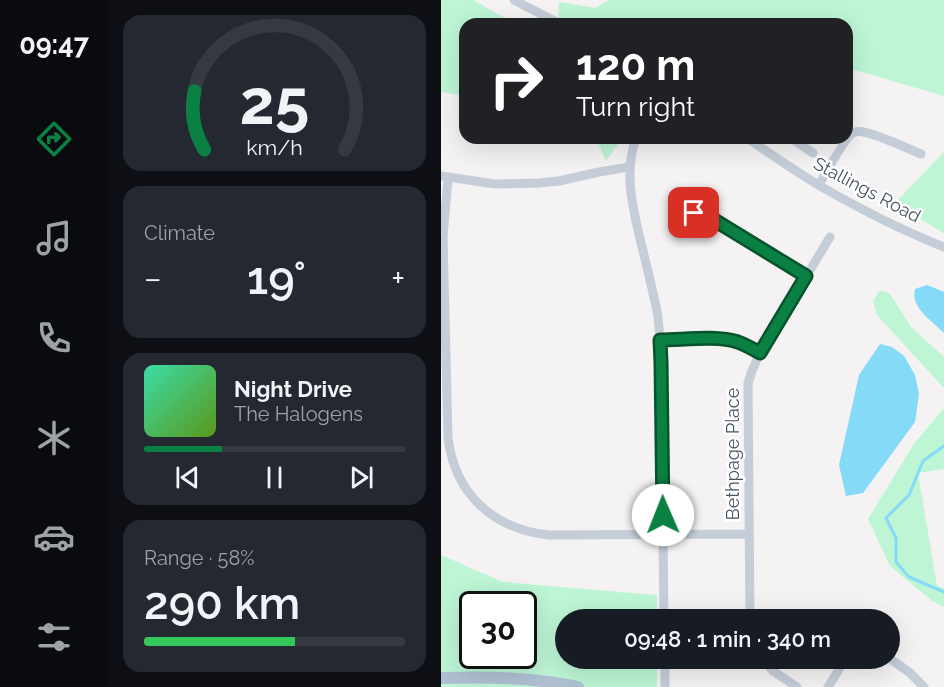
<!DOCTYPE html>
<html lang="en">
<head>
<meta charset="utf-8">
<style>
  :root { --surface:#171b24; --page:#242831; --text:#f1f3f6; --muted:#9ea1a6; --line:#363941; --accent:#0b8043 }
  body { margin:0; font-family:Raleway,sans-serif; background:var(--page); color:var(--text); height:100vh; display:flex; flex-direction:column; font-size:22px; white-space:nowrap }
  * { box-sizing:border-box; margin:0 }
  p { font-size:20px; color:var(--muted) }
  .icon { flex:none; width:33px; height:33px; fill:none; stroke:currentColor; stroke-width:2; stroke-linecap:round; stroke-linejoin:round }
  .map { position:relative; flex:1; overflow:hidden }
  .panel { display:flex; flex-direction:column; gap:15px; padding:15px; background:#0d0f14; width:333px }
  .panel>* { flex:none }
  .top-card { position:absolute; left:18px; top:18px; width:394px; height:126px; border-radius:18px; box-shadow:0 6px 24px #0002; background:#202124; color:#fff; overflow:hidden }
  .speed { position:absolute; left:18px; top:591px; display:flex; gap:12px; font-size:30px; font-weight:700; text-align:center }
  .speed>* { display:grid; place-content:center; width:78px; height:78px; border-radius:50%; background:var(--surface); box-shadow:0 6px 24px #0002; line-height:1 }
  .speed .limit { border:3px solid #111; border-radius:9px; background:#fff; color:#111 }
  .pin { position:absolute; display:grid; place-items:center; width:51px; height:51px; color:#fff; margin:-26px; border-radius:12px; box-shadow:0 3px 9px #0006 }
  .me { position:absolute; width:66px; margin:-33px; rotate:359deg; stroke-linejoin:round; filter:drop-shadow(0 0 4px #0008) }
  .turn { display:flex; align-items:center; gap:21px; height:126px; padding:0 18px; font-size:27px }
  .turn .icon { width:78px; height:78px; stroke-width:2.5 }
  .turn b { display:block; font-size:42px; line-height:51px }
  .big { font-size:45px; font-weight:600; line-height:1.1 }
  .panel .tile { flex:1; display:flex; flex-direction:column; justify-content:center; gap:9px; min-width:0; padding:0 21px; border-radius:18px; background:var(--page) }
  .panel .dial { align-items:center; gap:0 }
  .dial svg { height:156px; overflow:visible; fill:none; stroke:var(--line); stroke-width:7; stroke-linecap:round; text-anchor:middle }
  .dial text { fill:var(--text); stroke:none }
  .song { display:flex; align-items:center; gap:18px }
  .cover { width:72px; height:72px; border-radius:9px; background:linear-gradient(135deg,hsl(160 70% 55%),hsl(90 70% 35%)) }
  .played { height:6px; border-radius:3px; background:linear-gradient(90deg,var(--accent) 30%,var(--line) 30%) }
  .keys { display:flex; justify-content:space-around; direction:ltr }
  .heat { display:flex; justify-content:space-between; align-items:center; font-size:33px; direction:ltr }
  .charge { height:9px; border-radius:4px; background:linear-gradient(90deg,#34c759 58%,var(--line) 0) }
  .trip { position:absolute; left:114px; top:609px; width:345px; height:60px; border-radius:30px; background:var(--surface); box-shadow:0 6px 24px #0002; font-weight:600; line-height:60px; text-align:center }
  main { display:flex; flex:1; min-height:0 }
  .tabs { display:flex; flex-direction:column; width:108px; justify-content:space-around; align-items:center; background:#090b0e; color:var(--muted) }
  .tabs .icon { width:42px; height:42px }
  .tabs .on { color:var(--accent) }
  .tabs b { font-size:27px; color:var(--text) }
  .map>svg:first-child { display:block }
  .green { fill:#bdf5d5; fill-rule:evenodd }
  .water { fill:#85daf7 }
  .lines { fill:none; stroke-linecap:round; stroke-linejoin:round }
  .stream { stroke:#85daf7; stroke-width:3 }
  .minor { stroke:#c4cdd8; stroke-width:9 }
  .major { stroke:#afc0d3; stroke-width:12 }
  .route-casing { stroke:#07532c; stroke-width:15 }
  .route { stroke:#0b8043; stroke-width:10 }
  .labels { text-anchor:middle; stroke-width:5; stroke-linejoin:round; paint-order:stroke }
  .street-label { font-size:18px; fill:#475462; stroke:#fff }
</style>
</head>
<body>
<main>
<nav class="tabs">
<b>09:47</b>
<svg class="icon on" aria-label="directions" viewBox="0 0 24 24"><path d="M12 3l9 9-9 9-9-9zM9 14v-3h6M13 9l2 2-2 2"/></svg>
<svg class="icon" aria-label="music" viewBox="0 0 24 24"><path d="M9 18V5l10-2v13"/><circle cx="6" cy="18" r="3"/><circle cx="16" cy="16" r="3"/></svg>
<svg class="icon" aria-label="phone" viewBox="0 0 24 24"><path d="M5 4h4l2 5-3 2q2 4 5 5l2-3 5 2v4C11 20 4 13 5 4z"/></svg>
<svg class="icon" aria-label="climate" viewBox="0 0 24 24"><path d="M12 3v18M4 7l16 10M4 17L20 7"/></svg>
<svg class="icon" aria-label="car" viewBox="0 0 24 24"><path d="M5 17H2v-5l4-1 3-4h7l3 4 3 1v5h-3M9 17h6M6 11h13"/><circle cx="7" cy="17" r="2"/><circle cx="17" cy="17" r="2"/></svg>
<svg class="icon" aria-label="filters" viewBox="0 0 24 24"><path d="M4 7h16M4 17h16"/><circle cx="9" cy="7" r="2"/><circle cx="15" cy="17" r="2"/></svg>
</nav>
<section class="panel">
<div class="tile dial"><svg viewBox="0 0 100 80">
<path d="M14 69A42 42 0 1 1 86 69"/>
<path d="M14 69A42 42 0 0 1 9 39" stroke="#0b8043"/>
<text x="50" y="56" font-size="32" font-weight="700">25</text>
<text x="50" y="72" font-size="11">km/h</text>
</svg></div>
<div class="tile"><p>Climate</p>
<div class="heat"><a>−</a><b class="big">19°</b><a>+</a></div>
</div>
<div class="tile">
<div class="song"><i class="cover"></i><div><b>Night Drive</b><p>The Halogens</p></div></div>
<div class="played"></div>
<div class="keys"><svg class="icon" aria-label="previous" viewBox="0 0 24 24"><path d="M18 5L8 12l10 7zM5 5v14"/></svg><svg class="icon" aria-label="pause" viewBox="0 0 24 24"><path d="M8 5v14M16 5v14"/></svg><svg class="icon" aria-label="next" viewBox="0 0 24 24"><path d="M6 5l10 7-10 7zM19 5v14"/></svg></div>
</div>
<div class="tile"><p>Range · 58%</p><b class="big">290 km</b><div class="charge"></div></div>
</section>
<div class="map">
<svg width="503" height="687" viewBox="0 0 503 687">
  <rect width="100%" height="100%" fill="#f4f2f2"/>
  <path class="green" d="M 0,0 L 32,0 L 75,24 L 24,24 L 24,96 L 0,92 Z
    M 167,0 L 503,0 L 503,96 L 407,68 L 406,24 L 117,24 L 118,2 L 154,8 Z
    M 155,138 L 181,138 L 165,161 Z
    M 503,152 L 503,233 L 453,204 Z
    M 439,290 L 449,294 L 470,327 L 503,357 L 503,388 L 436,315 L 432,301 Z
    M 503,408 L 503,469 L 477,473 L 496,586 L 503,588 L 503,607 L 490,600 L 449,566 L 427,519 L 473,444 Z
    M 0,555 L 62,582 L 216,595 L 216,619 L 124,620 L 124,658 L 216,659 L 216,687 L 0,687 ZM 32,604 L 82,604 L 82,656 L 32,656 Z"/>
  <path class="water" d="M 486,285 L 503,292 L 503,333 C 491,321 469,307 474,289 Z
    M 439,344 L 451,347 L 463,356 L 474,375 L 478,394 L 474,422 L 422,493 L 405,496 L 398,465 L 418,375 Z"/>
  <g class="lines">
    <path class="stream" d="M 503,446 L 482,461 L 468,495 L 445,518 L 455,538 L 455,562 L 468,577 L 503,592"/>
    <path class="minor" d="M 73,0 L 119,24
      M 195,138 C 183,171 191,205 199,239 C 205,263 211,287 216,311 C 219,328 219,345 220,362 L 223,620
      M 306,138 C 330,154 354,171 379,186 C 419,209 460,230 503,247
      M 350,138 L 372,153
      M 0,176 L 54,184 L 98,183 L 118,181 L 158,172 L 188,167
      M 7,178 L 2,237 L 7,438 C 14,494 52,529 108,535 L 308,534
      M 378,185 C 383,176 406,134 414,132 C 424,128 468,149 480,154
      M 240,214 L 260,214 L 270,218 L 365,276
      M 219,340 L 282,340 L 298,342 L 319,353
      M 309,620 L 307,383 L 311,371 L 319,353 L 389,237
      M 321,658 L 332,671 L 356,687
      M 448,658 L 468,672 L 483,687
      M 224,687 L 224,658
      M 387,687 L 405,658"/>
    <path class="major" d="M 0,678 C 45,677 92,677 137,687"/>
  </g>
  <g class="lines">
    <defs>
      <path id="route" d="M 222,515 L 220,362 L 219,340 C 242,340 275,335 297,342 C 305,345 312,349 319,353 L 365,276 L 270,218 L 260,214 L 253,213"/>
    </defs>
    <use href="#route" class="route-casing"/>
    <use href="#route" class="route"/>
  </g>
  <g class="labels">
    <g class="street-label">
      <text transform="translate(426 190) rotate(28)" y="6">Stallings Road</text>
      <text transform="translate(292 454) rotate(-90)" y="6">Bethpage Place</text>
    </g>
  </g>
</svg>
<div class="speed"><div class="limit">30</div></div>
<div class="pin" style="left:253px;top:213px;background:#d93025"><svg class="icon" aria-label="arrive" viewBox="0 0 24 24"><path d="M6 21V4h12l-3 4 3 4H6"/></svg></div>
<svg class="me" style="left:222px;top:515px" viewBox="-20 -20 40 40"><circle r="19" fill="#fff"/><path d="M0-13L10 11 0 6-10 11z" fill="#0b8043"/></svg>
<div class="trip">09:48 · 1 min · 340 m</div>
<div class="top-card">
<div class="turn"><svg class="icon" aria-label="right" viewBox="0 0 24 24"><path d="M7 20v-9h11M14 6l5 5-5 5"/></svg><div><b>120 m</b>Turn right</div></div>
</div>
</div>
</main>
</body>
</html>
